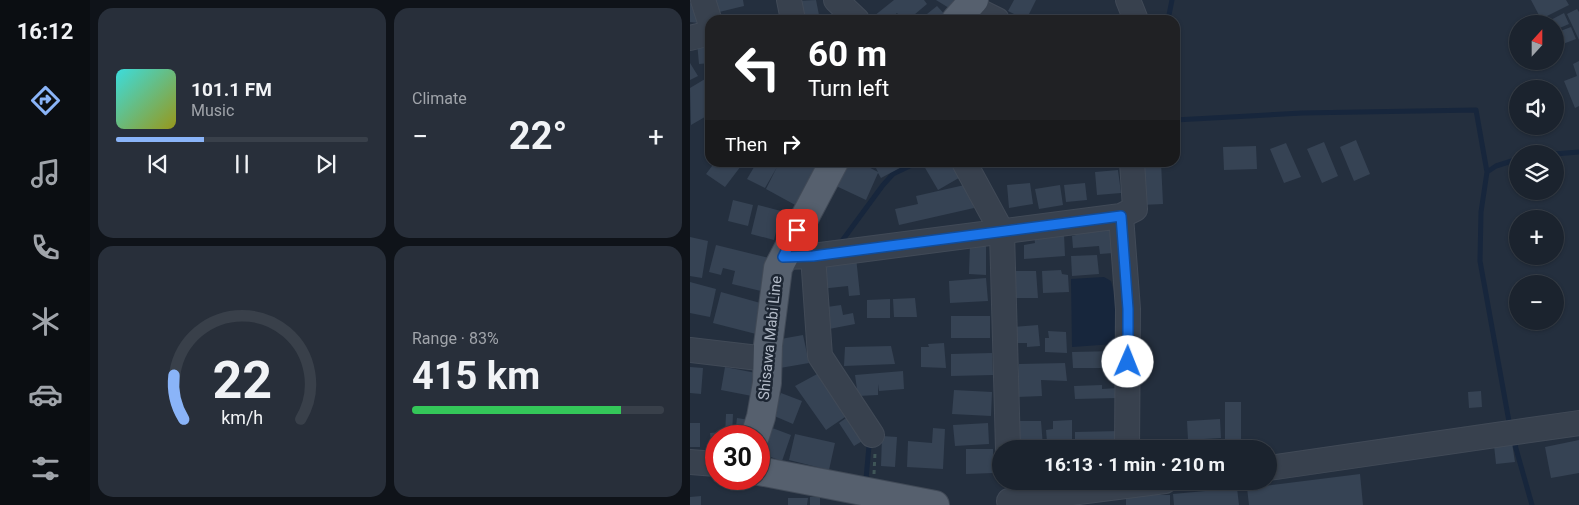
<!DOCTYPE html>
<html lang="en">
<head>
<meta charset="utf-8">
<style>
  :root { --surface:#1b232e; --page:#282f3a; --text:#f1f3f6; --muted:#a0a4aa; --line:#39404a; --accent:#8ab4f8 }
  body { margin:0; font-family:Roboto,sans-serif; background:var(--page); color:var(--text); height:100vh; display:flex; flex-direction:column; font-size:19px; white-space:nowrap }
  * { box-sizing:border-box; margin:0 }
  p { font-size:16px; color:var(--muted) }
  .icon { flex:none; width:28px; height:28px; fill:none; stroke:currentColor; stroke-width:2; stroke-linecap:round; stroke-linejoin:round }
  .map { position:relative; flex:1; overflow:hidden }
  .panel { display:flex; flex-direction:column; gap:8px; padding:8px; background:#0f1319; width:600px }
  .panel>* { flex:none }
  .banner { position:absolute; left:15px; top:15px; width:475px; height:152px; border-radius:15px; box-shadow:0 1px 4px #0004,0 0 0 1px var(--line); background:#202124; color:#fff; overflow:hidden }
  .needle { width:32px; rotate:21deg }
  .buttons { position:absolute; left:819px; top:15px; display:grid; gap:10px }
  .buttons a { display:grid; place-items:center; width:55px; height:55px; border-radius:50%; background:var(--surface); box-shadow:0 1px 4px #0004,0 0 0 1px var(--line); font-size:25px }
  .speed { position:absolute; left:15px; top:425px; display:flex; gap:10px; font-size:25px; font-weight:700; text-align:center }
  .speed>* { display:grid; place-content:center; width:65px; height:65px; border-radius:50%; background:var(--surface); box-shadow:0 1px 4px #0004,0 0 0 1px var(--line); line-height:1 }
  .speed .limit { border:8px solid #d22; background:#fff; color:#111 }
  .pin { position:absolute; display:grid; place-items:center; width:42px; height:42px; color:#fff; margin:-21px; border-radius:10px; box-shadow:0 2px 8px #0006 }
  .me { position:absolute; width:55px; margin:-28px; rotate:1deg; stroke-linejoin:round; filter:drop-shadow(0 0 4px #0008) }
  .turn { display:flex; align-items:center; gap:18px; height:105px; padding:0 20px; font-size:22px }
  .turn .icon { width:65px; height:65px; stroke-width:2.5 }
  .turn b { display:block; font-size:35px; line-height:42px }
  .then { display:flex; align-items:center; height:48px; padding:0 20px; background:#0003; gap:10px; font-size:19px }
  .big { font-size:38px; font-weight:700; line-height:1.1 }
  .panel .card { flex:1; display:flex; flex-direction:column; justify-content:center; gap:8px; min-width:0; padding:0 18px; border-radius:15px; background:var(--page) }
  .panel .dial { align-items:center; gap:0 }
  .dial svg { height:130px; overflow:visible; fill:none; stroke:var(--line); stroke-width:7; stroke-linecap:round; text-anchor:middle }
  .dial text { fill:var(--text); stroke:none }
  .song { display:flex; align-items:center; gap:15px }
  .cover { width:60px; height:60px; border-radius:8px; background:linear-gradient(135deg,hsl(180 70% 55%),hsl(60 70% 35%)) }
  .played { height:5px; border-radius:2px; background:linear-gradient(90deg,var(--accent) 35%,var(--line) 35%) }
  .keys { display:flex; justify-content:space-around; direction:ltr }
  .heat { display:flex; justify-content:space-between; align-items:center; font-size:28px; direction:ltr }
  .charge { height:8px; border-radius:4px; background:linear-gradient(90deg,#34c759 83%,var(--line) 0) }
  .panel .tiles { flex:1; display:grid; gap:8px; grid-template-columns:repeat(2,1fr) }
  .trip { position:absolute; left:302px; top:440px; width:285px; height:50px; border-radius:25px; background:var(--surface); box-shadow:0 1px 4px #0004,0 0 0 1px var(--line); font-weight:700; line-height:50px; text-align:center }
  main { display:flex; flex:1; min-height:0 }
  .dock { display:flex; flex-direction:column; width:90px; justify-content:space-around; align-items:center; background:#0b0e12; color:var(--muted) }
  .dock .icon { width:35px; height:35px }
  .dock .selected { color:var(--accent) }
  .dock b { font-size:22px; color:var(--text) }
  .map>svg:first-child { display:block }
  .water { fill:#17263c }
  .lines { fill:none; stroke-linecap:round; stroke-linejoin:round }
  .stream { stroke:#17263c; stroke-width:5 }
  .building { fill:#364354 }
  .minor-casing { stroke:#414a57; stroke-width:26 }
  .major-casing { stroke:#414a57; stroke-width:30 }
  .path { stroke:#3f5557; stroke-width:3; stroke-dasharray:4 4; stroke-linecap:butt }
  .minor { stroke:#38414e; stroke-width:24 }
  .major { stroke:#56606e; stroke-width:28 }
  .route-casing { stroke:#114b97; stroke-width:12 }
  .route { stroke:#1a73e8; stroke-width:9 }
  .labels { text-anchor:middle; stroke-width:5; stroke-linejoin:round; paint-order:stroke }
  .street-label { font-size:15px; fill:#b4bcc9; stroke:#1d2633 }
</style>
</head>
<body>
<main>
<nav class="dock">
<b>16:12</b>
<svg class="icon selected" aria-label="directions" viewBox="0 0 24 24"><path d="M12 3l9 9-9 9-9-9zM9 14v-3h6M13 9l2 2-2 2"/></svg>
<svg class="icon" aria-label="music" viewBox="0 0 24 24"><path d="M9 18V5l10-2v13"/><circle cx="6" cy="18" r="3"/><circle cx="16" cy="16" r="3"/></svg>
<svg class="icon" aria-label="phone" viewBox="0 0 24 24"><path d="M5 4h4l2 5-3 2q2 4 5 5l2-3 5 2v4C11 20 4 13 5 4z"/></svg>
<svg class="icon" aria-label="climate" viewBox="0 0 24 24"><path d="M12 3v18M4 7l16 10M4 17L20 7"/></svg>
<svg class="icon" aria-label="car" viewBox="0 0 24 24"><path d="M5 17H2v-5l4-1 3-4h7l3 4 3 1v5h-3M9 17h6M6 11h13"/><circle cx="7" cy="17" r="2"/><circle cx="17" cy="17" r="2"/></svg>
<svg class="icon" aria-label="filters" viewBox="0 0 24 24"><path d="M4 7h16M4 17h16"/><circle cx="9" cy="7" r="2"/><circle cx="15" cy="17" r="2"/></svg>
</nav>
<section class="panel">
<div class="tiles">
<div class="card">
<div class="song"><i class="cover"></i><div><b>101.1 FM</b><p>Music</p></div></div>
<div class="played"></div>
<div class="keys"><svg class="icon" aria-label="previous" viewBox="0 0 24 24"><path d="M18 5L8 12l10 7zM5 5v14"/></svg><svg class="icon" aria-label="pause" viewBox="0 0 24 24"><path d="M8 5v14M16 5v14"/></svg><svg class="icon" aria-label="next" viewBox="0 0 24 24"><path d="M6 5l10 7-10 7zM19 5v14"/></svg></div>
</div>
<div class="card"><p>Climate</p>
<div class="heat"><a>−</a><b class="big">22°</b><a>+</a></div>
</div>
<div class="card dial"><svg viewBox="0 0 100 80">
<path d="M14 69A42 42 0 1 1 86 69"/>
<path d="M14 69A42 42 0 0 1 8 42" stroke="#8ab4f8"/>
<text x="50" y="56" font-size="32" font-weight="700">22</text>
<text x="50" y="72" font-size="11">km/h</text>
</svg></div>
<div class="card"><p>Range · 83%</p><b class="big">415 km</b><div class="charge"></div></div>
</div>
</section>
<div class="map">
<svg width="889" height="505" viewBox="0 0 889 505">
  <rect width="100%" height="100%" fill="#242f3e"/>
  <path class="water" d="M 414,277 L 421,281 L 432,322 L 424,344 L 382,347 L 381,279 Z"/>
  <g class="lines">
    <path class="stream" d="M 478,20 L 482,0
      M 485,120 L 612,113 L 786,110 L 797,172
      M 865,154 L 889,152
      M 149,245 L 193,185 L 203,174 L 228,162
      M 820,427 L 790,261 L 791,212 L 797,172 L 806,166 L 828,159
      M 823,438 L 842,505
      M 177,441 L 179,446 L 176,479 L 178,479
      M 478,488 L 535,481"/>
  </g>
  <path class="building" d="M 22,0 L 53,0 L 54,6 L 25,13 Z
    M 126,0 L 130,20 L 110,20 L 106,1 Z
    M 204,0 L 234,0 L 237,4 L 218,20 L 213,20 L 207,13 L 198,20 L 179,20 Z
    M 246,0 L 264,0 L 259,8 Z
    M 324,0 L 346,0 L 336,20 L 318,11 Z
    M 841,0 L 876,0 L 879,5 L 851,19 Z
    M 0,3 L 10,4 L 9,23 L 0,22 Z
    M 247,6 L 259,19 L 257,20 L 242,20 L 237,14 Z
    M 887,9 L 889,12 L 889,40 L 877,14 Z
    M 874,13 L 879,24 L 865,30 L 865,24 L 853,24 Z
    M 881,27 L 886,39 L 865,47 L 865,33 Z
    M 20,40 L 20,63 L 9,64 L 7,42 Z
    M 889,61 L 889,106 L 885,108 L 874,81 L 887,76 L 883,64 Z
    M 0,63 L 8,76 L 0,80 Z
    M 20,76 L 20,114 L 1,125 L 0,88 Z
    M 666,140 L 680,174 L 664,181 L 650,147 Z
    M 634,142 L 648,176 L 632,183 L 617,149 Z
    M 596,143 L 611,177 L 594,183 L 580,149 Z
    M 566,146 L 567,169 L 534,170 L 533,147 Z
    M 25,162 L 54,162 L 35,187 L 16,174 Z
    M 67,162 L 132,162 L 107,206 L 76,189 L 87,167 L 75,188 L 57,179 Z
    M 155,162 L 169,162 L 188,172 L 183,162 L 221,162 L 191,178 L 188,173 L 176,200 L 144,185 Z
    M 240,162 L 267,162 L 274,175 L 248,190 L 234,166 Z
    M 449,162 L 471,162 L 473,204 L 451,205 Z
    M 428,170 L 431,193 L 407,195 L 405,172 Z
    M 340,183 L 343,204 L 319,208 L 317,185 Z
    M 395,183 L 397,200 L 376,202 L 374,185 Z
    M 279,184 L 284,208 L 209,225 L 205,209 L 228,204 L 226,196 Z
    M 370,185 L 373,205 L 349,209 L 345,189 Z
    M 43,200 L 63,205 L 58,226 L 38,221 Z
    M 68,205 L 91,211 L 84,240 L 61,234 Z
    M 385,228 L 419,228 L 423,253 L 410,254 L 409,246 L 383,248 L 382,236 L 386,235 Z
    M 374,234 L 375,256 L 334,259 L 334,245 L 345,243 L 344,235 Z
    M 0,237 L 18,241 L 12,278 L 0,276 Z
    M 280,243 L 296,244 L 296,275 L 279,274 Z
    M 26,245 L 83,259 L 75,292 L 42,284 L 45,271 L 33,268 L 31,275 L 19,272 Z
    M 407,255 L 409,274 L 382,276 L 381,256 Z
    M 166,257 L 170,295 L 159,296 L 158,286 L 130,289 L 127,261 Z
    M 371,270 L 372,274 L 378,275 L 379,292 L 353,293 L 352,271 Z
    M 318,271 L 346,271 L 348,298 L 318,298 Z
    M 296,278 L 298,301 L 260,303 L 259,281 Z
    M 0,282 L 26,289 L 20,317 L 0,313 Z
    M 31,292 L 78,305 L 70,335 L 23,323 Z
    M 225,298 L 227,317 L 204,317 L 203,299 Z
    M 200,299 L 200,318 L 177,318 L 177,300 Z
    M 151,305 L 153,315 L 163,313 L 165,324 L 134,330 L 130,308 Z
    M 261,316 L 300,316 L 300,338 L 261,338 Z
    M 348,325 L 350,346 L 337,347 L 337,343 L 323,343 L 323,327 Z
    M 358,331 L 376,332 L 377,353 L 355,352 L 355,338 L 359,338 Z
    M 113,335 L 119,363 L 90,368 L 85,340 Z
    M 254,343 L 256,368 L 231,367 L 231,347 L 239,347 L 238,344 Z
    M 201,346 L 205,364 L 154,366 L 155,347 Z
    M 427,351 L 427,368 L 383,368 L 382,352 Z
    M 302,353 L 303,375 L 261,376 L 261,354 Z
    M 375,363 L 377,381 L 351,380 L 352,396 L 327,397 L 329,364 Z
    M 0,367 L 13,368 L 11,394 L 0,393 Z
    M 35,367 L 66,373 L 62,396 L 31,390 Z
    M 213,371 L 214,389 L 189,391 L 188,384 L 188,395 L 168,396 L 165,375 Z
    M 129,373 L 158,415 L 136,430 L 105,386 Z
    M 412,385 L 412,389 L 428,388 L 428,398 L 385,399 L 384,386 Z
    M 264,390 L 302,392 L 301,416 L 262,414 Z
    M 791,391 L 792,407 L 779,408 L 778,392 Z
    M 91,393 L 112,401 L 103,424 L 82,415 Z
    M 535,402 L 551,402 L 551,449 L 535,449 Z
    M 36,414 L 43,414 L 42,436 L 35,436 Z
    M 159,416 L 174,440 L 164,446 L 149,423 Z
    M 47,418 L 59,420 L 57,436 L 45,434 Z
    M 530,419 L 531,438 L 498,440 L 497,421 Z
    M 382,420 L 382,442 L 357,442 L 356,430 L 363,429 L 363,421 Z
    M 323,421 L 351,421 L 353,446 L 323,446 Z
    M 0,423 L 10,423 L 10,447 L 0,447 Z
    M 298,423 L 299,444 L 265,446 L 263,425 Z
    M 77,426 L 101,435 L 92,461 L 69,453 Z
    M 243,428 L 255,429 L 253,469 L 217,467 L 218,441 L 242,443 Z
    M 430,431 L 430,449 L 385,449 L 385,432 Z
    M 31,432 L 32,436 L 26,436 L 26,441 L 21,441 L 20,433 Z
    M 105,434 L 145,443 L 139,470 L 99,460 Z
    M 192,436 L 207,437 L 205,467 L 191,466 Z
    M 889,440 L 889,473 L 861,478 L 855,447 Z
    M 822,443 L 825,462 L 806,464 L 804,445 Z
    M 276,449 L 303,449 L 303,473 L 276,474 Z
    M 670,474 L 673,505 L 559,505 L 557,488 Z
    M 547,488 L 549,505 L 484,505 L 483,494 Z
    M 436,495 L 480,495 L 480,505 L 436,505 Z
    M 11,496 L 11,505 L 0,505 L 0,497 Z
    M 120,497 L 130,497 L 130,505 L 120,505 Z
    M 98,498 L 118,498 L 117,505 L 98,505 Z"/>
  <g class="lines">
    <defs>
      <path id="minor" d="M 13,0 L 20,22
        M 99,0 L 103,20
        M 146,0 L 167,20
        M 438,0 L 446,20
        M 279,6 L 307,20
        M 0,38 L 20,33
        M 274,162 L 312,232 L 318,449
        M 431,216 L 438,309 L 437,449
        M 123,256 L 130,356 L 182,435
        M 93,257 L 123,256 L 431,216 L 445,209 L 442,162
        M 0,350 L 77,359
        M 0,462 L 26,464
        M 579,468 L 889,423
        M 319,501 L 475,481"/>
      <path id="major" d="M 266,20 L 284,0
        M 65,436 L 71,417 L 77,383 L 78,345 L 88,268 L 144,162
        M 69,471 L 245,505"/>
    </defs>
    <use href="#minor" class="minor-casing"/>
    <use href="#major" class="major-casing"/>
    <path class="path" d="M 184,474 L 185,453"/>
    <use href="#minor" class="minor"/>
    <use href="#major" class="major"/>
  </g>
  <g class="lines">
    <defs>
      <path id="route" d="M 107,230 L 93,257 L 123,256 L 431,216 L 438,309 L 438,362"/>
    </defs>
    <use href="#route" class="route-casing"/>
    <use href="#route" class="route"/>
  </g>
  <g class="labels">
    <g class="street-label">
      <text transform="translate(80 338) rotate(-84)" y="5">Shisawa Mabi Line</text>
    </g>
  </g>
</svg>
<div class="buttons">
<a><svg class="needle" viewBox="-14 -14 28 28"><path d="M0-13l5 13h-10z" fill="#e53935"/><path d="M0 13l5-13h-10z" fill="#a0a4aa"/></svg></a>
<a><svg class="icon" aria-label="sound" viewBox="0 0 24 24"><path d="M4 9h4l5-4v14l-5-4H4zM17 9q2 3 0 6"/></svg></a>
<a><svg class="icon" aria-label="layers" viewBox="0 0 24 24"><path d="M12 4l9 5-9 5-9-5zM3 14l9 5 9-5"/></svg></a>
<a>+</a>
<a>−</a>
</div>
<div class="speed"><div class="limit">30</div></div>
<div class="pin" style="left:107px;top:230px;background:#d93025"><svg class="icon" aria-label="arrive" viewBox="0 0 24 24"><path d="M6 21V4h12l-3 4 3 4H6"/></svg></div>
<svg class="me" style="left:438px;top:362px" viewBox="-20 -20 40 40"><circle r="19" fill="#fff"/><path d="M0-13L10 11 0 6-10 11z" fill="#1a73e8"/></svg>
<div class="trip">16:13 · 1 min · 210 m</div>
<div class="banner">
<div class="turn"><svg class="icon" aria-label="left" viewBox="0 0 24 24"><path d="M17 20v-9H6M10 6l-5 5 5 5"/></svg><div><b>60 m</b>Turn left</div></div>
<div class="then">Then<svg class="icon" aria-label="right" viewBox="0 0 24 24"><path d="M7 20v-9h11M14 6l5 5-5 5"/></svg></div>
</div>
</div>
</main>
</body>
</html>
